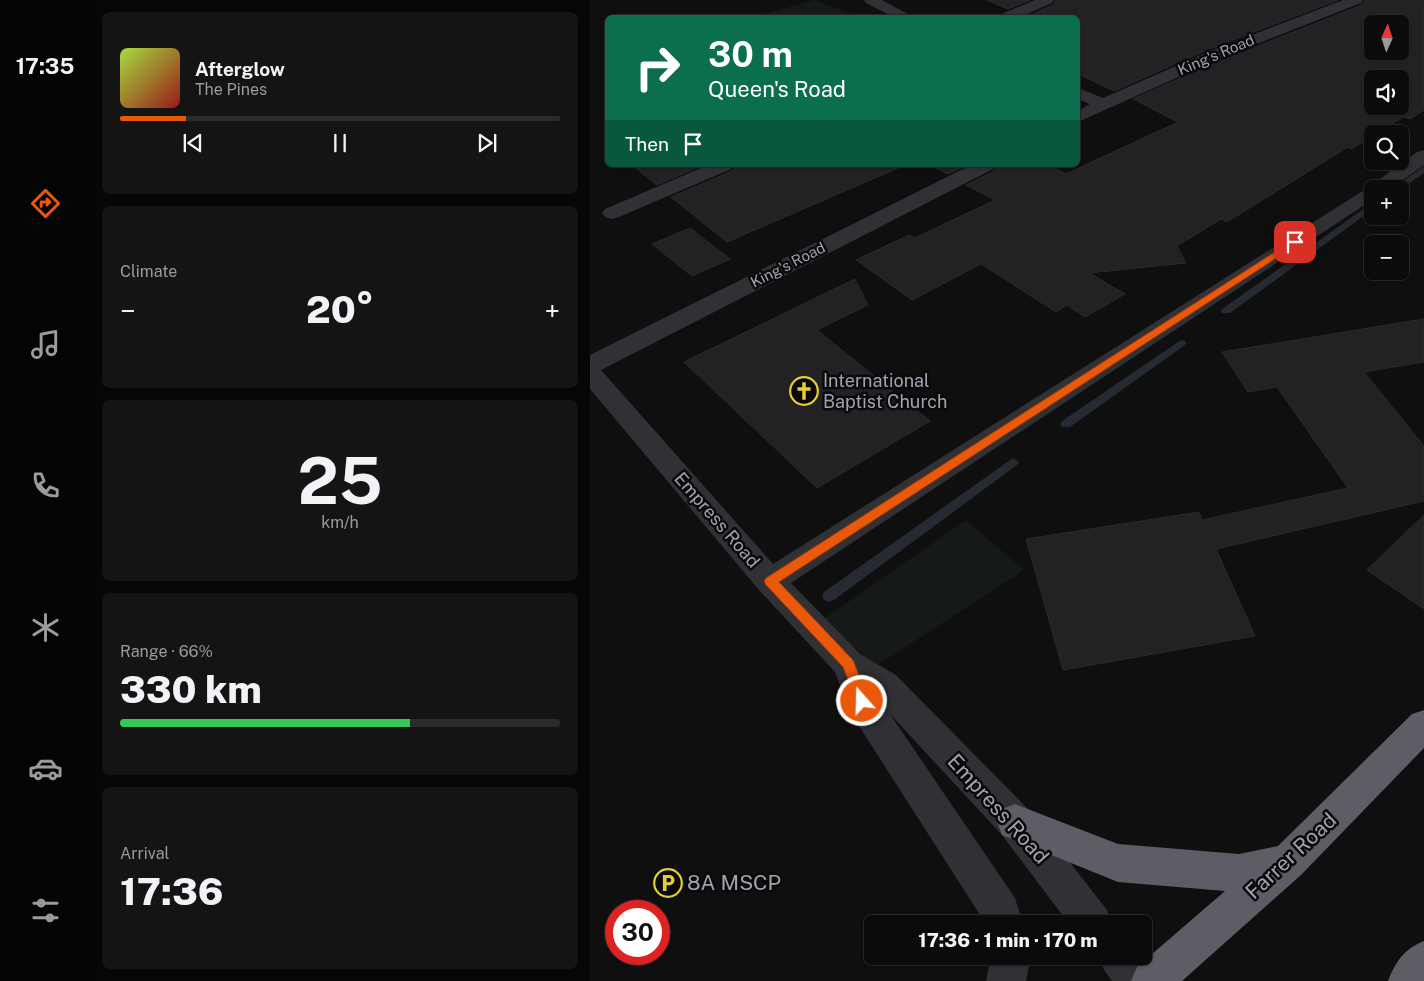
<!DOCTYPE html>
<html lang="en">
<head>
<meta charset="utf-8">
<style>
  :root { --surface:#0b0b0c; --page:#141415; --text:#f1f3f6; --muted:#9a9b9d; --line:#2b2b2d; --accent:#ea580c }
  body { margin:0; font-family:"Public Sans",sans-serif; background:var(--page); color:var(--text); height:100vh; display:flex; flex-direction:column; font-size:19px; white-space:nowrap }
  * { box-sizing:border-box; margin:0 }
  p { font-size:16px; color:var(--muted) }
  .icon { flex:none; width:28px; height:28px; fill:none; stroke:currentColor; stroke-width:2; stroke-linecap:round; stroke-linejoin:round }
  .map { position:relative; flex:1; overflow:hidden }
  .side { display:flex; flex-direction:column; gap:12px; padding:12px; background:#060607; width:500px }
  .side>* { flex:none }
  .top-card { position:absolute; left:15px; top:15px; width:475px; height:152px; border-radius:8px; box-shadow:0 1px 4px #0004,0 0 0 1px var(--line); background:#0b6e4f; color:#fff; overflow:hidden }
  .needle { width:32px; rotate:3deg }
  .tools { position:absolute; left:774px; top:15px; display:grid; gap:10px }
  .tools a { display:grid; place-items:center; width:45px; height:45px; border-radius:8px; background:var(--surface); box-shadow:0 1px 4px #0004,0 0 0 1px var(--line); font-size:25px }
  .speed { position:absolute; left:15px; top:900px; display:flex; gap:10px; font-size:25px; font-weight:700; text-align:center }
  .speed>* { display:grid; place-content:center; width:65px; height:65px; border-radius:50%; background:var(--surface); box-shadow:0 1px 4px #0004,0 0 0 1px var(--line); line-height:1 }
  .speed .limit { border:8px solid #d22; background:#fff; color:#111 }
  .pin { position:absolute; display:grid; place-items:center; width:42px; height:42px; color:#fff; margin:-21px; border-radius:10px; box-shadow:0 2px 8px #0006 }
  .me { position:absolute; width:55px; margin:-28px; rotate:340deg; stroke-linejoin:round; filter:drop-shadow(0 0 4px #0008) }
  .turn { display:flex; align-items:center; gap:18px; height:105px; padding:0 20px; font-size:22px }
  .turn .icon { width:65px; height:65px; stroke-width:2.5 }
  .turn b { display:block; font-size:35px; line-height:42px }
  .then { display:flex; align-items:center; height:48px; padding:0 20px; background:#0003; gap:10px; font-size:19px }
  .big { font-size:38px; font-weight:800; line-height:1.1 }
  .side .card { flex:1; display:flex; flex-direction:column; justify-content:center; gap:8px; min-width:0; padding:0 18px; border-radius:8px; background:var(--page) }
  .side .dial { align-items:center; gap:0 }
  .dial b { font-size:65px; line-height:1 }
  .song { display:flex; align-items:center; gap:15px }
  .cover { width:60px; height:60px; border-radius:8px; background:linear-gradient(135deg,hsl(80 70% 55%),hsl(0 70% 35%)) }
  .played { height:5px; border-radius:2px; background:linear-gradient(90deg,var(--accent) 15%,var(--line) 15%) }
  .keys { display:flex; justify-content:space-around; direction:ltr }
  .heat { display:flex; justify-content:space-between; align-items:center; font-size:28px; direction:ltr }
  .charge { height:8px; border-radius:4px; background:linear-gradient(90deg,#34c759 66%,var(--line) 0) }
  .trip { position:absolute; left:274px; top:915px; width:288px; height:50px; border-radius:8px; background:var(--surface); box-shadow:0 1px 4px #0004,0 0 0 1px var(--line); font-weight:800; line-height:50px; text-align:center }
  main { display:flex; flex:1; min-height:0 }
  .dock { display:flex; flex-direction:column; width:90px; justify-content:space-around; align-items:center; background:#040405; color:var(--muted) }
  .dock .icon { width:35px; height:35px }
  .dock .selected { color:var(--accent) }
  .dock b { font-size:22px; color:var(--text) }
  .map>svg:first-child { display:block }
  .green { fill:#161a17 }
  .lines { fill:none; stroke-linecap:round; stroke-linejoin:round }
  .stream { fill:#262a32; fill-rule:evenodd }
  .building { fill:#222224; stroke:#2a292c; fill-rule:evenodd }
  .street { fill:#303035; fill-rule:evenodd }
  .highway { fill:#5c5d65; fill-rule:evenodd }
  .route { fill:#ea580c; stroke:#983908 }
  .labels { text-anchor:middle; stroke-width:5; stroke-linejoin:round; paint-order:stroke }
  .far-street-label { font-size:15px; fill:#a1a2b0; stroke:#0a0a0b }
  .poi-label { font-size:18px; fill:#a1a2b0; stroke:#0a0a0b; text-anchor:start }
  .street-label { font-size:18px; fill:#a1a2b0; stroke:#0a0a0b }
  .near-street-label { font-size:21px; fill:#a1a2b0; stroke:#0a0a0b }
  .near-poi-label { font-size:21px; fill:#a1a2b0; stroke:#0a0a0b; text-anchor:start }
</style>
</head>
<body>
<main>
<nav class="dock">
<b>17:35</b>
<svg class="icon selected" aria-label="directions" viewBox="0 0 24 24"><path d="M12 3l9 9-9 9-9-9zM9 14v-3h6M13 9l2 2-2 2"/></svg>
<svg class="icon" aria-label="music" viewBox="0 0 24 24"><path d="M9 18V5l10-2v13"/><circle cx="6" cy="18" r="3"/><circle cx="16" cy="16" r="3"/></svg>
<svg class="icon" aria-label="phone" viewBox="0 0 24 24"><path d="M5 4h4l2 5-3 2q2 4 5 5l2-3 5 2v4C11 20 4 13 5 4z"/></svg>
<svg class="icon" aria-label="climate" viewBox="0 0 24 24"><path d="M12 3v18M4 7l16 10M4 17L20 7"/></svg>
<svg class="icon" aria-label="car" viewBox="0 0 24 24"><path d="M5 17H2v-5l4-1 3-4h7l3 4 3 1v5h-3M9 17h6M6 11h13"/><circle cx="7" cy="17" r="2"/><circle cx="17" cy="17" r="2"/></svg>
<svg class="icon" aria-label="filters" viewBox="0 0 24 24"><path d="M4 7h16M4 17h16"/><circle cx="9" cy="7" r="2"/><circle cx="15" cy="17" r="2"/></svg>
</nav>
<section class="side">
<div class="card">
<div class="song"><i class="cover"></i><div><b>Afterglow</b><p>The Pines</p></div></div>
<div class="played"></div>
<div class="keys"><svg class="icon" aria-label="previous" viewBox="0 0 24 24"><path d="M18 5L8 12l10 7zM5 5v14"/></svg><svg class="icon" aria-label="pause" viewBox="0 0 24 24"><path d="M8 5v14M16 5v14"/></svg><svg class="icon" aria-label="next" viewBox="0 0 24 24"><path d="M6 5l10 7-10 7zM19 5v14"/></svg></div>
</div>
<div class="card"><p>Climate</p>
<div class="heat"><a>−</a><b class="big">20°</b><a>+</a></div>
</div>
<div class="card dial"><b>25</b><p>km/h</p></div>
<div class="card"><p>Range · 66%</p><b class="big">330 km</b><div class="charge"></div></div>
<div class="card"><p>Arrival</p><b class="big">17:36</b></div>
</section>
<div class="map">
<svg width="834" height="981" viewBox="0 0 834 981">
  <rect width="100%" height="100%" fill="#0f0f10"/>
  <path class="green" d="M 225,0 L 270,17 L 163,17 Z
    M 376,520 L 434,570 L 286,666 L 231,621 Z"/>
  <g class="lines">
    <path class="stream" d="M 834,166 L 834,173 L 810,190 L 802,189 Z
      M 782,203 L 782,210 L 640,313 L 632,313 L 631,311 L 632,309 Z
      M 591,340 L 595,341 L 596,343 L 595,345 L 480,427 L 472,427 L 470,424 L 472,421 Z
      M 423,458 L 429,462 L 427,465 L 244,600 L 239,602 L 234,600 L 232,596 L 234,592 Z"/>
  </g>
  <path class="building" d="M 397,0 L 440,0 L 418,9 Z
    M 466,0 L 748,0 L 619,49 L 524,91 L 488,74 L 488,18 L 436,17 L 463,5 Z
    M 775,0 L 834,0 L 834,110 L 820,119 L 813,117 L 761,149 L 758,147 L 637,222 L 631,219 L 587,246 L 596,263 L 499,273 L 535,294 L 495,317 L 477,305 L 466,312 L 391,264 L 322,300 L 266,260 L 319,235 L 325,238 L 405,200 L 376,185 L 404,171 L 407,165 L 458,165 L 476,174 L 588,122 L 543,99 L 632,60 L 772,5 ZM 782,24 L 810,24 L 810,51 L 782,51 ZM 782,79 L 810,79 L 810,106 L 782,106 Z
    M 42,165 L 113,165 L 67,185 Z
    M 145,165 L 315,165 L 137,242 L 81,197 L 142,171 Z
    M 340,165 L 377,165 L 358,174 Z
    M 100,228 L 140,259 L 102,276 L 62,244 Z
    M 265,279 L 278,305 L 227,330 L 340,421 L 227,488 L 94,362 Z
    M 834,319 L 834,362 L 774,372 L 834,446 L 834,501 L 626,549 L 665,636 L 473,670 L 436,539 L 609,512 L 612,520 L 758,488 L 687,387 L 658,392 L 632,352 Z
    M 834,515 L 834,609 L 777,570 Z"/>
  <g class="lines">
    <path class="street" d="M 274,0 L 292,0 L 325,18 L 305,18 L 276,3 Z
      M 445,0 L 464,0 L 462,3 L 428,18 L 407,18 L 409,15 Z
      M 753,0 L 773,0 L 771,3 L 631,58 L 488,122 L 488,111 L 500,104 L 488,99 L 488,88 L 513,98 L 620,51 Z
      M 834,150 L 834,165 L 800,189 L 782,189 L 782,200 L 201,583 L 270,654 L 306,675 L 438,809 L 517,910 L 523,924 L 479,924 L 412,835 L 300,714 L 425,898 L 433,924 L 393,924 L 392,918 L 260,712 L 245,672 L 169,590 L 0,389 L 0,355 L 381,165 L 405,165 L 403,169 L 11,370 L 183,564 L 779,187 L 827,152 Z
      M 118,165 L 143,165 L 141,169 L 29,217 L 22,219 L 15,217 L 12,213 L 15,209 Z
      M 552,955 L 561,967 L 567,981 L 522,981 L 514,970 L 508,956 Z
      M 398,956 L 438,956 L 439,966 L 436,981 L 396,981 L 399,966 Z"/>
    <path class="highway" d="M 834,710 L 834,748 L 711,875 L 592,981 L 541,981 L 547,967 L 635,891 L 528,882 L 412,835 L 407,822 L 412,809 L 425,804 L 528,844 L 649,854 L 688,846 L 822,714 Z
      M 834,941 L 834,981 L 798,981 C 806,961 814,949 834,941 Z"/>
  </g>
  <path class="route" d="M 705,239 L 708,240 L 708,244 L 189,582 L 263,660 L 279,701 L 277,705 L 272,707 L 268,705 L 253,667 L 176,585 L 174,581 L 176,578 Z"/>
  <defs>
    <symbol id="church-ring" viewBox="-11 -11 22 22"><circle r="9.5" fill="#0a0a0b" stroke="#e5cf32" stroke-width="1.5"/><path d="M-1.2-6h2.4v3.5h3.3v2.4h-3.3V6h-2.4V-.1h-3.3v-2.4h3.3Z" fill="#e5cf32"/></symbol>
    <symbol id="parking-ring" viewBox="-11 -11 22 22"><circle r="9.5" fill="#0a0a0b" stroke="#e5cf32" stroke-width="1.5"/><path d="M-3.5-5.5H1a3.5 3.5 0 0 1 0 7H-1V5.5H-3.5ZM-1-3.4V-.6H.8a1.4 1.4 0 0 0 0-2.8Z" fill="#e5cf32"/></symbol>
  </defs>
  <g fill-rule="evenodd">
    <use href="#church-ring" x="198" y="375" width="32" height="32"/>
    <use href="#parking-ring" x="62" y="867" width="32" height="32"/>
  </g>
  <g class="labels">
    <g class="far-street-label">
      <text transform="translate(626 55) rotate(-23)" y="5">King's Road</text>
      <text transform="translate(198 265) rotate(-27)" y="5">King's Road</text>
    </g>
    <g class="poi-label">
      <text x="233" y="387">International<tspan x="233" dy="21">Baptist Church</tspan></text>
    </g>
    <g class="street-label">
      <text transform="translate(127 520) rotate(49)" y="6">Empress Road</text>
    </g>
    <g class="near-street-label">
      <text transform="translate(408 809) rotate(48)" y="7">Empress Road</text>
      <text transform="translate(701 856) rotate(-43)" y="7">Farrer Road</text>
    </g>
    <g class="near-poi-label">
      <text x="97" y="890">8A MSCP</text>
    </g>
  </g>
</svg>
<div class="tools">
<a><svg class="needle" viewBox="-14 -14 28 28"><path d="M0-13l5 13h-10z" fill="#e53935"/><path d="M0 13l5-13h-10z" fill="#9a9b9d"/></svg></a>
<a><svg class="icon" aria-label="sound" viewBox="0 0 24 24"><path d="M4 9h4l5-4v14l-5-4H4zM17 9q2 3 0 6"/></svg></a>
<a><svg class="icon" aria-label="search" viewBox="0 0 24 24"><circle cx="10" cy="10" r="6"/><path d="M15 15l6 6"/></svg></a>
<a>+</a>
<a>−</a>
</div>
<div class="speed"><div class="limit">30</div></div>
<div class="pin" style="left:705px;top:242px;background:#d93025"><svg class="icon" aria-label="arrive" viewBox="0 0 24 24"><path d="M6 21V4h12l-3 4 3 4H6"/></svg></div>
<svg class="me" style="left:272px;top:701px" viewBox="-20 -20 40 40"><circle r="17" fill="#ea580c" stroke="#fff" stroke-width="3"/><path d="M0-11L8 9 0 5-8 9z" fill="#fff"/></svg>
<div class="trip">17:36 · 1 min · 170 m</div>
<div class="top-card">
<div class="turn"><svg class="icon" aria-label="right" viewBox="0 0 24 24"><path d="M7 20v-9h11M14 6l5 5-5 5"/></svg><div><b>30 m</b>Queen's Road</div></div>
<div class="then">Then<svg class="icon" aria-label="arrive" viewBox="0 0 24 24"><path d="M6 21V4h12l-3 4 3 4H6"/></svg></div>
</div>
</div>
</main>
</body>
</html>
